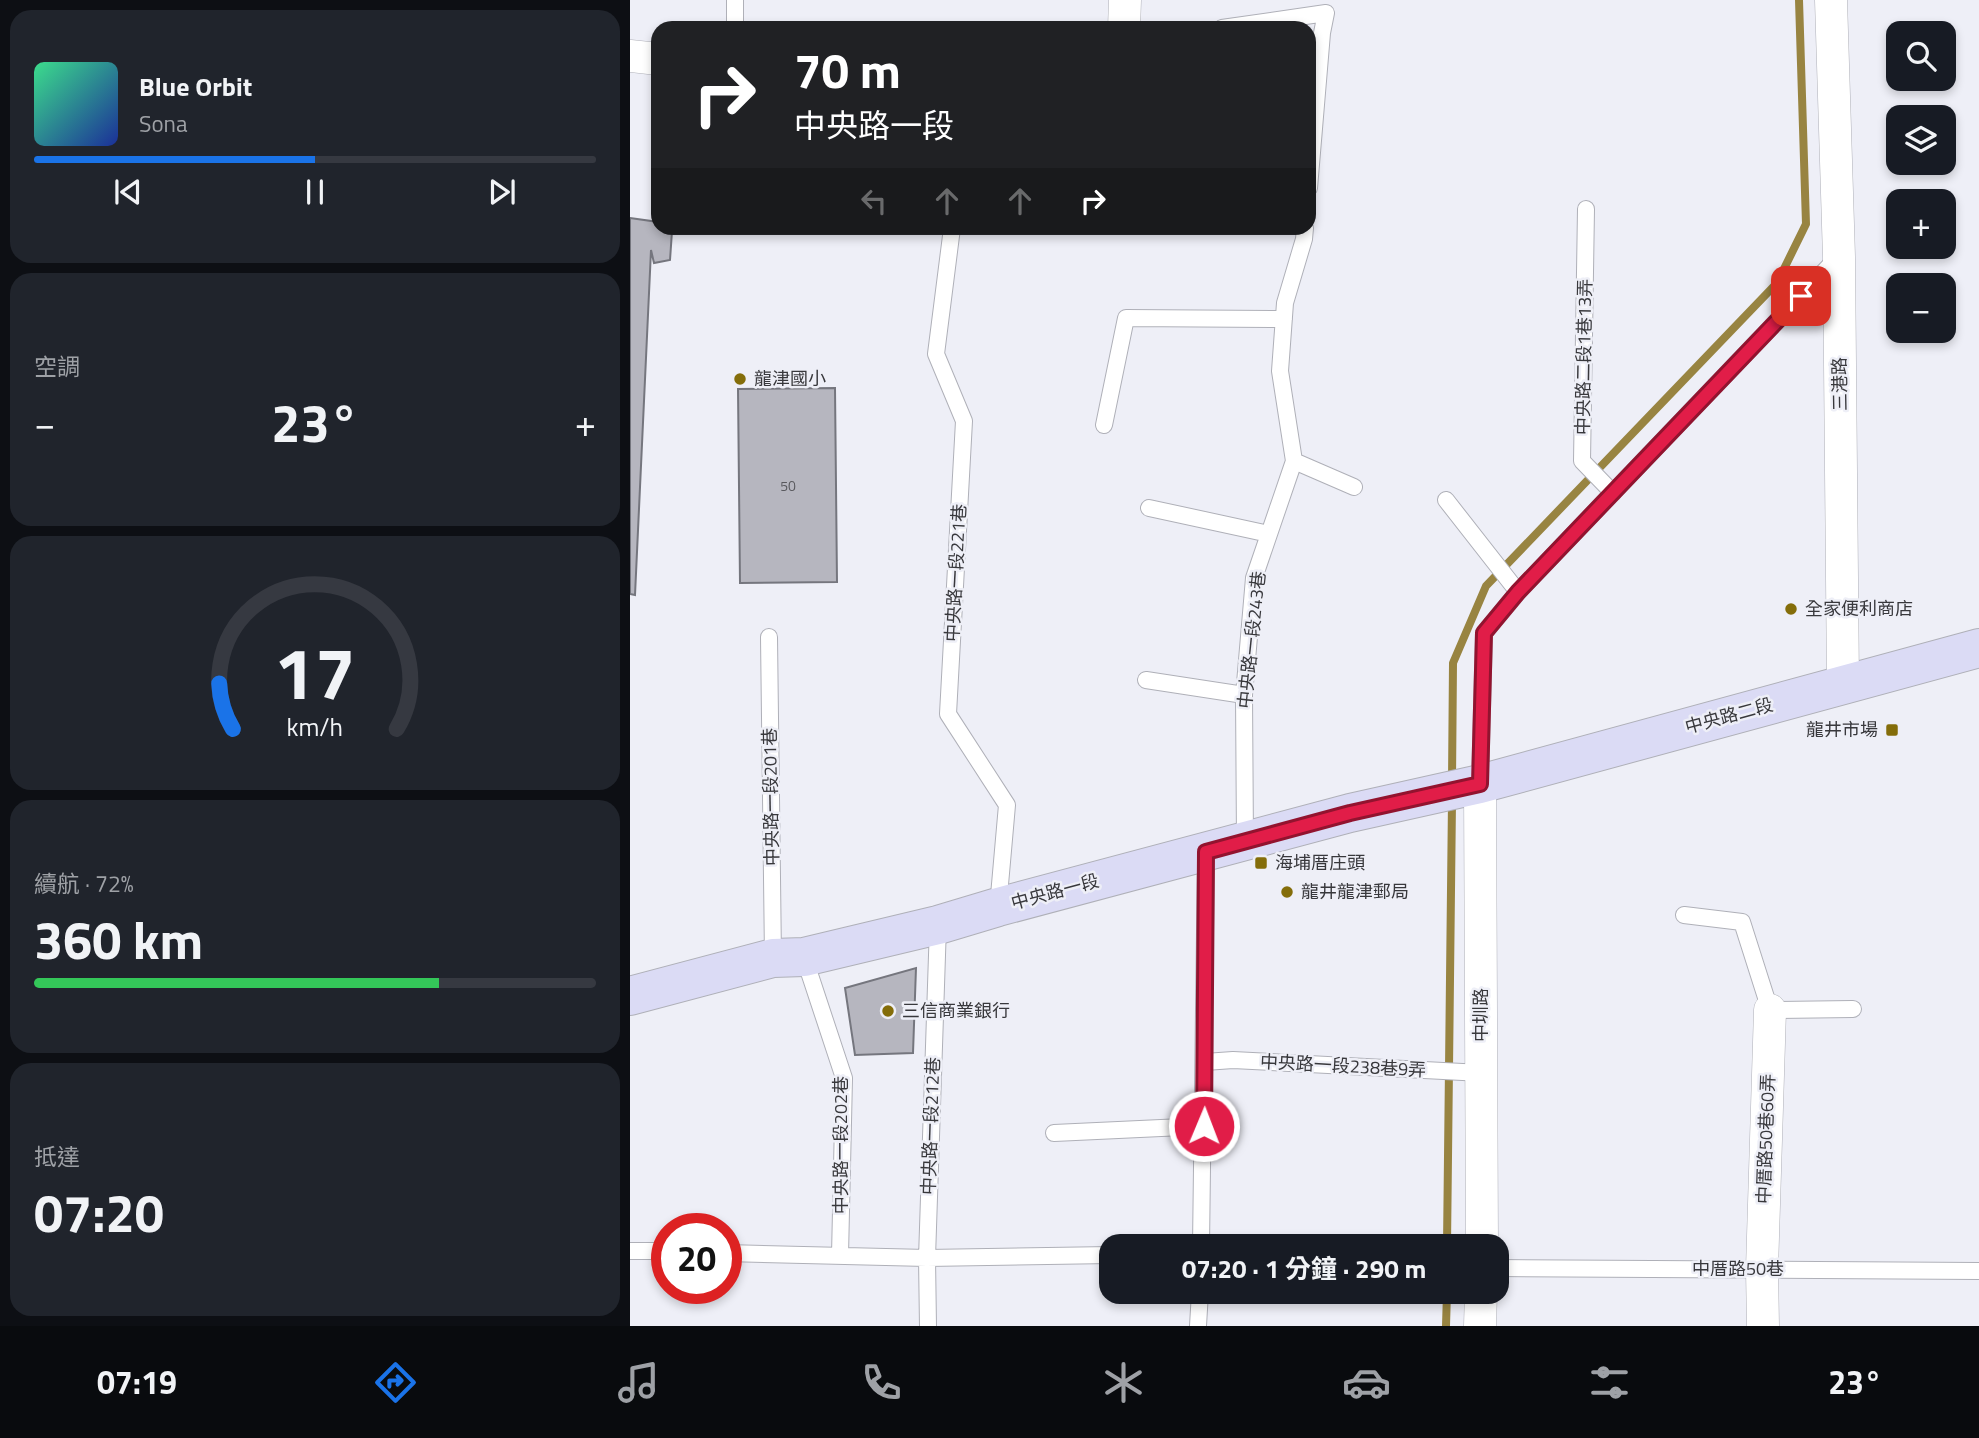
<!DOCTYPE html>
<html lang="zh-TW">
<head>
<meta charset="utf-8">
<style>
  :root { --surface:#171b24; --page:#20242c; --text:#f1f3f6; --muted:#9ea1a6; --line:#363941; --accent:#1a73e8 }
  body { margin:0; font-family:"Titillium Web","Noto Sans TC",sans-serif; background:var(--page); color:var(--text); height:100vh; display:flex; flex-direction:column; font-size:26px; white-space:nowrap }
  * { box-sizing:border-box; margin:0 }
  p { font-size:23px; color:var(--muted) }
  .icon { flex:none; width:38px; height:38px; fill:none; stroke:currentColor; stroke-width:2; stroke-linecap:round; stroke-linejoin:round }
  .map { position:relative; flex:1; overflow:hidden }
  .details { display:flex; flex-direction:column; gap:10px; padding:10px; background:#0d0f14; width:630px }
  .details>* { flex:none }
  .banner { position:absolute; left:21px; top:21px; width:665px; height:214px; border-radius:21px; box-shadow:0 4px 10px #0003; background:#202124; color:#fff; overflow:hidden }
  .controls { position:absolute; left:1256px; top:21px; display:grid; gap:14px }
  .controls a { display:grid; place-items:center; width:70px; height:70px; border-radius:14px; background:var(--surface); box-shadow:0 4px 10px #0003; font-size:35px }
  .speed { position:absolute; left:21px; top:1213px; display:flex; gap:14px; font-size:35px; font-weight:700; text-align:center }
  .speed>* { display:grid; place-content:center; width:91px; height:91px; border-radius:50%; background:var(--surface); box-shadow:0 4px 10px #0003; line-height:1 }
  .speed .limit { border:10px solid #d22; background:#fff; color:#111 }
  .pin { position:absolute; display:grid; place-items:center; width:60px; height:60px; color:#fff; margin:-30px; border-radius:14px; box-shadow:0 4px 10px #0006 }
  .me { position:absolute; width:77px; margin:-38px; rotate:1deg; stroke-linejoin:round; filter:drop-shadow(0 0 5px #0008) }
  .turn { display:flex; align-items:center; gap:24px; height:147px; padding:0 28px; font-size:32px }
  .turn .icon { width:91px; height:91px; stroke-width:2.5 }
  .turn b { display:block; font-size:49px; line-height:60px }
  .lanes { display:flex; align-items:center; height:66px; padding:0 28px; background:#0003; justify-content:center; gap:35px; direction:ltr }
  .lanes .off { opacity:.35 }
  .big { font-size:52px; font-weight:700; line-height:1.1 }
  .details .tile { flex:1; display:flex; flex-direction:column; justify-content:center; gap:10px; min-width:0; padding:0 24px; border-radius:21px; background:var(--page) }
  .details .dial { align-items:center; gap:0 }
  .dial svg { height:182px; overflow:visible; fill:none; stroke:var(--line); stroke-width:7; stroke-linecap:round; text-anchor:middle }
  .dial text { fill:var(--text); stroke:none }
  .song { display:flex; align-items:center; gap:21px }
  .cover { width:84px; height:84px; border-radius:10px; background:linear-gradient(135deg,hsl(150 70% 55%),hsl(230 70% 35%)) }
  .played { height:7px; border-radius:4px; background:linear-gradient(90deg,var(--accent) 50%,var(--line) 50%) }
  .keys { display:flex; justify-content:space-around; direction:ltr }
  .heat { display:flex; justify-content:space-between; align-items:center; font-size:38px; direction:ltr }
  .charge { height:10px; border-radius:5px; background:linear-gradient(90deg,#34c759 72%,var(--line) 0) }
  .trip { position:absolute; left:469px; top:1234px; width:410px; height:70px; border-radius:21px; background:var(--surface); box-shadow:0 4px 10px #0003; font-weight:700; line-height:70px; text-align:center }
  .tabs { display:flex; height:112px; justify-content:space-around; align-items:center; background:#090b0e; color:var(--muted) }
  .tabs .icon { width:49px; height:49px }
  .tabs .on { color:var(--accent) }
  .tabs b { font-size:32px; color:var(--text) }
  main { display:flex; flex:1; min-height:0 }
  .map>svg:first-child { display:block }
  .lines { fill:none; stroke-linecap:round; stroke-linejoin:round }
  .stream { stroke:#988441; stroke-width:8 }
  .building { fill:#b6b6bf; stroke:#75767e; stroke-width:2 }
  .lane-casing { stroke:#afb0b8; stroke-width:18 }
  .street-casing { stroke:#afb0b8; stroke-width:33 }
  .secondary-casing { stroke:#afb0b8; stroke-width:40 }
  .lane { stroke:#fff; stroke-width:16 }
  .street { stroke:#fff; stroke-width:32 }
  .secondary { stroke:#dbdbf5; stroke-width:38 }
  .route-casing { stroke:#92132f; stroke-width:18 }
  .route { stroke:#e11d48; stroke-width:12 }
  .poi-dot { fill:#846d0a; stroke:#eeeff7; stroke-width:2.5 }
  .labels { text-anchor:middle; stroke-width:5; stroke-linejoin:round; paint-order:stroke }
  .number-label { font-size:14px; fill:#58585d }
  .street-label { font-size:18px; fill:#38383c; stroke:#eeeff7 }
  .poi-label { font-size:18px; fill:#38383c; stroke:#eeeff7; text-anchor:start }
</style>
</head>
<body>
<main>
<section class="details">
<div class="tile">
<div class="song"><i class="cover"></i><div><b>Blue Orbit</b><p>Sona</p></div></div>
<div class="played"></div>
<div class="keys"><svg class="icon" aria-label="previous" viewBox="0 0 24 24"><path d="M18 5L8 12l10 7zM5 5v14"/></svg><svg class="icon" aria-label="pause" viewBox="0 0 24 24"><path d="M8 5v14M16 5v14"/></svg><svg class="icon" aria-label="next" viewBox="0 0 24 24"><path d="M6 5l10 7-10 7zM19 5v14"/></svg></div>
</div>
<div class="tile"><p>空調</p>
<div class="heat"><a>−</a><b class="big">23°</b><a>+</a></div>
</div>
<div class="tile dial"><svg viewBox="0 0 100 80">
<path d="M14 69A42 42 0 1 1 86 69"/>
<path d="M14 69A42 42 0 0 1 8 49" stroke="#1a73e8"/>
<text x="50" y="56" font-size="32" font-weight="700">17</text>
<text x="50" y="72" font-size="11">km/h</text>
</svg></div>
<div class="tile"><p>續航 · 72%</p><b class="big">360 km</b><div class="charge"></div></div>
<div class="tile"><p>抵達</p><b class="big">07:20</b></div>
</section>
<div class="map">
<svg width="1349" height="1326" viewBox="0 0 1349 1326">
  <rect width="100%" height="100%" fill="#eeeff7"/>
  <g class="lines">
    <path class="stream" d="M 822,781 L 823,663 L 856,586 L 1147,283 L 1176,224 L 1169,0
      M 817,1246 L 822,801
      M 816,1326 L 817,1292"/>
  </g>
  <path class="building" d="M 0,218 L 28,222 L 29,229 L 42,231 L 40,260 L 24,263 L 21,250 L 5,595 L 0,594 Z
    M 205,388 L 207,582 L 110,583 L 108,389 Z
    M 286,968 L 283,1053 L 225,1055 L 215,988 Z"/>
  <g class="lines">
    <defs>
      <path id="lane" d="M 105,28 L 105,0
        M 592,28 L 696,13 L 692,33 L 679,188
        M 956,209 L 952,461 L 983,493
        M 322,228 L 306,354 L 334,421 L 318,714 L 377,805 L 368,907
        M 474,425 L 496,318 L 654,319
        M 664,461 L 724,487
        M 816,500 L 888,592
        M 519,508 L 639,534
        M 139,637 L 143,958
        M 516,680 L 614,695
        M 850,784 L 854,633 L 888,592 L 1207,258
        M 615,842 L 614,695 L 624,578 L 664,461 L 650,371 L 655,303 L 674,239 L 675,228
        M 1054,915 L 1112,922 L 1140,1010 L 1223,1009
        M 174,957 L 214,1078 L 210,1255
        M 575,1062 L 603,1060 L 852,1073
        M 424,1133 L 574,1126
        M 571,1246 L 576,852
        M 0,1251 L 37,1251
        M 96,1253 L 297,1258 L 481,1255
        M 866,1268 L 1349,1271
        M 298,1326 L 297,1258 L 308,925
        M 568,1326 L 570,1292"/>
      <path id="street" d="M 1201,0 L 1209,257 L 1213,685
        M 494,28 L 495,0
        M 0,56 L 28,59
        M 850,784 L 852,1246
        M 850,1326 L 851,1292
        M 1133,1326 L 1132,1269 L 1140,1010"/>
      <path id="secondary" d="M 0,996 L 143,958 L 174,957 L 308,925 L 368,907 L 720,813 L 850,784 L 1349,648"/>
    </defs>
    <use href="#lane" class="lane-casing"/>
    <use href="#street" class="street-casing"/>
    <use href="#secondary" class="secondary-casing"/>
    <use href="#lane" class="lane"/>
    <use href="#street" class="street"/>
    <use href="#secondary" class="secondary"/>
  </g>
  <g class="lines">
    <defs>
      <path id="route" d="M 574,1126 L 576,852 L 720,813 L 850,784 L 854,633 L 888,592 L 1171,296"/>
    </defs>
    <use href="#route" class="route-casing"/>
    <use href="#route" class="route"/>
  </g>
  <g class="poi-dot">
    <circle cx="110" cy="379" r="7"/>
    <circle cx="1161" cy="609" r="7"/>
    <rect x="1255" y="723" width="14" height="14" rx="3.5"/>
    <rect x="624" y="856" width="14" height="14" rx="3.5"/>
    <circle cx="657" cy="892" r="7"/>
    <circle cx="258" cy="1011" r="7"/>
  </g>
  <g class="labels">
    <g class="number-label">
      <text x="158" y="491">50</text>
    </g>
    <g class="street-label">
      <text transform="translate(954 357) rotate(-89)" y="6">中央路二段1巷13弄</text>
      <text transform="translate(1210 384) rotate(-91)" y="6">三港路</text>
      <text transform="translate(326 573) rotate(-87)" y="6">中央路一段221巷</text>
      <text transform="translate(622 640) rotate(-84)" y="6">中央路一段243巷</text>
      <text transform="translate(1099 716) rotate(-15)" y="6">中央路二段</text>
      <text transform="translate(141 797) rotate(-91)" y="6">中央路一段201巷</text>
      <text transform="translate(425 892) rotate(-15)" y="6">中央路一段</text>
      <text transform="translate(851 1015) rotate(-90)" y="6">中圳路</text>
      <text transform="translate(713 1066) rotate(3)" y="6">中央路一段238巷9弄</text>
      <text transform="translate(301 1126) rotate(-88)" y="6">中央路一段212巷</text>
      <text transform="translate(1136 1139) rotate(-88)" y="6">中厝路50巷60弄</text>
      <text transform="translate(211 1145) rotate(-90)" y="6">中央路一段202巷</text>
      <text x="1108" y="1275">中厝路50巷</text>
    </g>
    <g class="poi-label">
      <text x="124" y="385">龍津國小</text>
      <text x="1175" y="615">全家便利商店</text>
      <text x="1248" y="736" text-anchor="end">龍井市場</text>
      <text x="645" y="869">海埔厝庄頭</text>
      <text x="671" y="898">龍井龍津郵局</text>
      <text x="272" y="1017">三信商業銀行</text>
    </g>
  </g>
</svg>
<div class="controls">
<a><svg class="icon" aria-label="search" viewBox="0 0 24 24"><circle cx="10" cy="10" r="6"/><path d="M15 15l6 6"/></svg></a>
<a><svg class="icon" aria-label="layers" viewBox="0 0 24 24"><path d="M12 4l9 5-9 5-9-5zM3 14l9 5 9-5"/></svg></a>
<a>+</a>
<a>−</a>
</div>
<div class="speed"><div class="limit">20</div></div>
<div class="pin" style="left:1171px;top:296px;background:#d93025"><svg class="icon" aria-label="arrive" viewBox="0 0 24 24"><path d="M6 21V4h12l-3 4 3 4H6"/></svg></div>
<svg class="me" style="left:574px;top:1126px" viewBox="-20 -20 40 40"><circle r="17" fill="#e11d48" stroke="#fff" stroke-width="3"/><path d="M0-11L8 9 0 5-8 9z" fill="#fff"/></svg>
<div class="trip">07:20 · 1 分鐘 · 290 m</div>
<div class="banner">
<div class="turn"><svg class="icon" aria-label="right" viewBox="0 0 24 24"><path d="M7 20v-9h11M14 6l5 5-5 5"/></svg><div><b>70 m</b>中央路一段</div></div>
<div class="lanes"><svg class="icon off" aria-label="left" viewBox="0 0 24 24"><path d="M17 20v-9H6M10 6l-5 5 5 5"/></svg><svg class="icon off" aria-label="ahead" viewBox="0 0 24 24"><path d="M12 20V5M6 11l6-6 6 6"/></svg><svg class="icon off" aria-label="ahead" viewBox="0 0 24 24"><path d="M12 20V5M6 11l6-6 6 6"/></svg><svg class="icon" aria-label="right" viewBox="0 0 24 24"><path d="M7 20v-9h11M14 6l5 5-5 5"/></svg></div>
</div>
</div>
</main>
<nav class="tabs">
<b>07:19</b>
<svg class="icon on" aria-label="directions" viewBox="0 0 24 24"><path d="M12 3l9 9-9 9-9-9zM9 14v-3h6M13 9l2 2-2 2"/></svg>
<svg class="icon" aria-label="music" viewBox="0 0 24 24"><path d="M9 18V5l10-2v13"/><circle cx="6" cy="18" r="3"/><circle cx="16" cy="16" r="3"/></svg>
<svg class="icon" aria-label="phone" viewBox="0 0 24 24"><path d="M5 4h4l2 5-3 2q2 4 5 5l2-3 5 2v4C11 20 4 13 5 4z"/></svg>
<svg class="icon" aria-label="climate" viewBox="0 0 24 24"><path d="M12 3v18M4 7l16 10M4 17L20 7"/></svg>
<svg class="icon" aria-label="car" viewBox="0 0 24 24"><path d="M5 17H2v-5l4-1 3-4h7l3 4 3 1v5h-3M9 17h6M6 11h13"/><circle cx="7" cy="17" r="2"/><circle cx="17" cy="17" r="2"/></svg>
<svg class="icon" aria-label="filters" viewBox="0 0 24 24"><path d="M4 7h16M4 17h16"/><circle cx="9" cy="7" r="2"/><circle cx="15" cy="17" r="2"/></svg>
<b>23°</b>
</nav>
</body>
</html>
